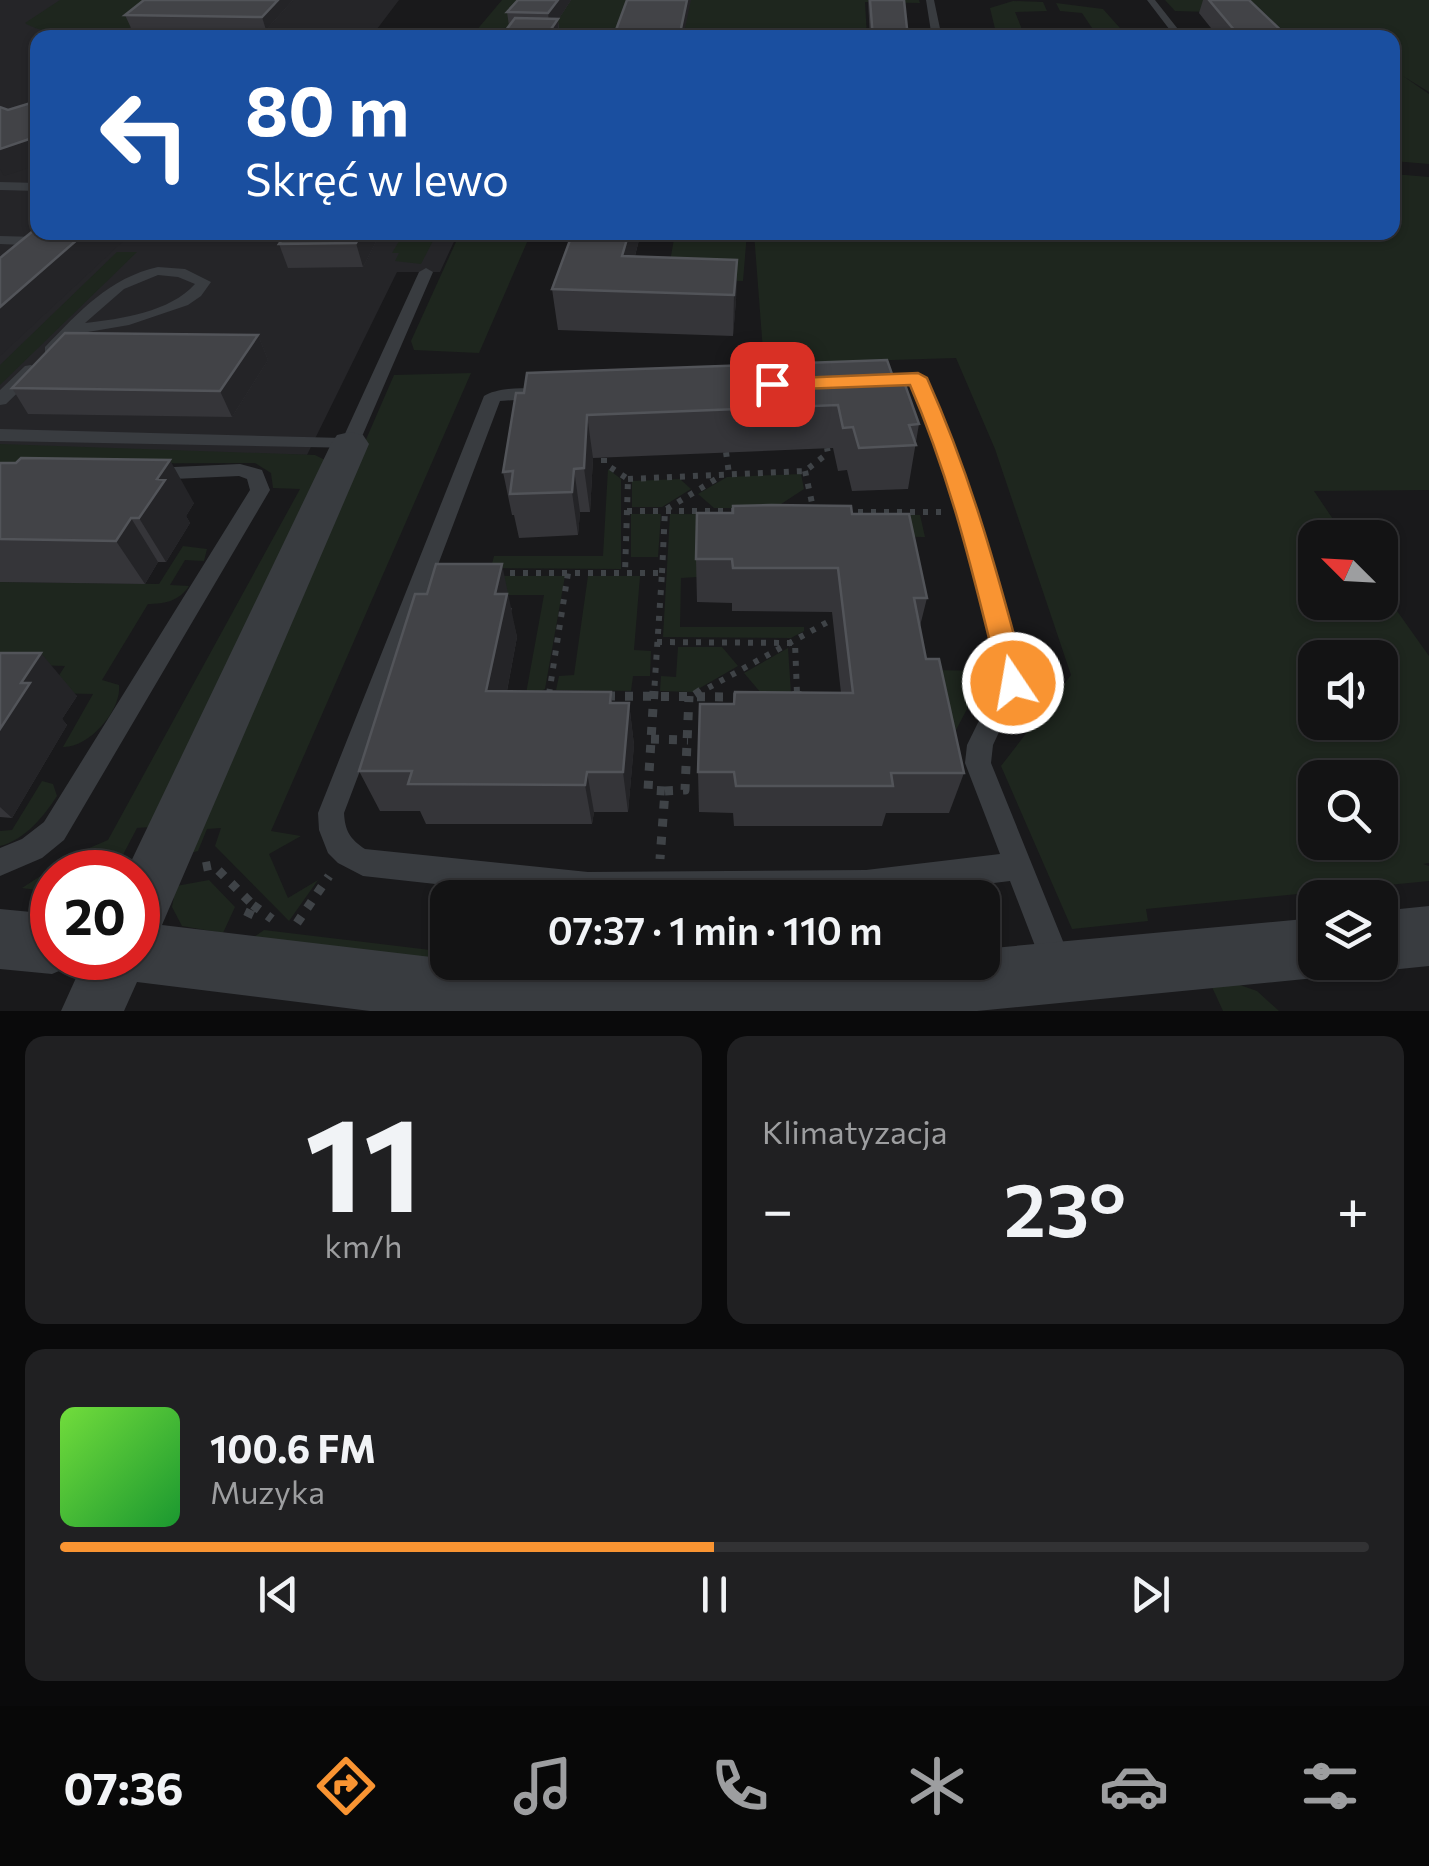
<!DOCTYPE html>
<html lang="pl">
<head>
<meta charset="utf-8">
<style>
  :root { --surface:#131314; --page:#202022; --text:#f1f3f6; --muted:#9d9ea0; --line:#323234; --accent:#f99432 }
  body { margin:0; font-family:Commissioner,sans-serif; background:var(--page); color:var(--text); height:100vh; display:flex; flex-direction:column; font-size:38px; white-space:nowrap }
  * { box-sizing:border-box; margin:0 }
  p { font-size:32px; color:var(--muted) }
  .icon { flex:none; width:55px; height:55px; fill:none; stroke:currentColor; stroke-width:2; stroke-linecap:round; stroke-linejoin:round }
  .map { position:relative; height:1011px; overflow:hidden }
  .panel { display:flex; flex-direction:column; gap:25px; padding:25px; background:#0a0a0b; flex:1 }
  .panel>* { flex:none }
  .hud { position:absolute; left:30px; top:30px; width:1370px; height:210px; border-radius:20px; box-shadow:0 2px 8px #0004,0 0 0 2px var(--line); background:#1a4fa0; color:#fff; overflow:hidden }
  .needle { width:65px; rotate:294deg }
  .fabs { position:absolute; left:1298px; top:520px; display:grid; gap:20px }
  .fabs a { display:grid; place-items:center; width:100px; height:100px; border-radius:20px; background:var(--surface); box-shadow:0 2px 8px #0004,0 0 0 2px var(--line); font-size:50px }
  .speed { position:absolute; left:30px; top:850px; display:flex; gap:20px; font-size:50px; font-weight:700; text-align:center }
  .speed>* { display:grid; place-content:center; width:130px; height:130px; border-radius:50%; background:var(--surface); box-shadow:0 2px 8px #0004,0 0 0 2px var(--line); line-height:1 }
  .speed .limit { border:15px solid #d22; background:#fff; color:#111 }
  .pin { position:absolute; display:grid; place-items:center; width:85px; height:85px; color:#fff; margin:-42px; border-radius:20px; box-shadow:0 5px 15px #0006 }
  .me { position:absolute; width:110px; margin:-55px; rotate:348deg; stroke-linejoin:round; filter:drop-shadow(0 0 8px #0008) }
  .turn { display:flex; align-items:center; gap:35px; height:210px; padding:0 50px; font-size:45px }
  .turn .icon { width:130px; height:130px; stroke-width:2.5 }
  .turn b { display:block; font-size:70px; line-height:85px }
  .big { font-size:75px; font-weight:600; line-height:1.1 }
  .panel .card { flex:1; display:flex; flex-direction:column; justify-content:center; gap:15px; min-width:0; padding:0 35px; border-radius:20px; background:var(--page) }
  .panel .dial { align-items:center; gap:0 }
  .dial b { font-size:130px; line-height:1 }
  .song { display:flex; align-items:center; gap:30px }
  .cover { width:120px; height:120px; border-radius:15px; background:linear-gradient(135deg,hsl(100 70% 55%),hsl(130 70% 35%)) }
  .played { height:10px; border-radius:5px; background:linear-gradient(90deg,var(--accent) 50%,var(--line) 50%) }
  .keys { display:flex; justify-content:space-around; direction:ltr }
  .heat { display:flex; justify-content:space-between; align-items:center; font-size:55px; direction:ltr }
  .panel .tiles { flex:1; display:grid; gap:25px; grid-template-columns:1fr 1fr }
  .card:last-child { grid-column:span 2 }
  .trip { position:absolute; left:430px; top:880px; width:570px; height:100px; border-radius:20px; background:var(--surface); box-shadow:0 2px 8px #0004,0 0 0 2px var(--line); font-weight:600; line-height:100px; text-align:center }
  .dock { display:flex; height:160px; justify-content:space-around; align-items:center; background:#080808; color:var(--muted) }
  .dock .icon { width:70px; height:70px }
  .dock .selected { color:var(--accent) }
  .dock b { font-size:45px; color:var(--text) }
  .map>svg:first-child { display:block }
  .built { fill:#252528 }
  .green { fill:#1e261e; fill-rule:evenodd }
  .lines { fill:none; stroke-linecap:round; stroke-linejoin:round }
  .path-far1 { stroke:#3f4347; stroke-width:6; stroke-dasharray:5 8; stroke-linecap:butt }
  .path { stroke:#3f4347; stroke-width:9; stroke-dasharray:8 10; stroke-linecap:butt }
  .service { fill:#393c40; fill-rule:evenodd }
  .minor { fill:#393c40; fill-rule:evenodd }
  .wall { fill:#353539 }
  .shaded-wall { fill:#242427 }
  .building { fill:#424347; stroke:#525459; stroke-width:2.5 }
  .route { fill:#f99432; stroke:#a26020; stroke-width:2.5 }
</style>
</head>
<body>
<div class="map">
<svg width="1429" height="1011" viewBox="0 0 1429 1011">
  <rect width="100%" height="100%" fill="#19191b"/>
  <path class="built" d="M 0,0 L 399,0 L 371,37 L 38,38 L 38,232 L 458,233 L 440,272 L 397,272 L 307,455 L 0,448 Z"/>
  <path class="green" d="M 60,0 L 202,0 L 157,5 L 129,28 L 170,28 C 146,44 48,39 25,23 Z
    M 502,0 L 919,0 L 920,3 L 865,2 L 867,37 L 470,38 Z
    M 1165,0 L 1429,0 L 1429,92 L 1403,76 L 1429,94 L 1429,164 L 1393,161 L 1392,38 L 1269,37 L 1245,13 L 1175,11 Z
    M 1013,1 L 1043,2 L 1047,11 L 1015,12 L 1025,37 L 997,37 L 990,8 Z
    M 1056,3 L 1103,9 L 1128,37 L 1098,37 L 1082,13 L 1060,11 Z
    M 1393,174 L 1429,177 L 1429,490 L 1314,491 L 1345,537 L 1315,538 L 1315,602 L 1380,602 L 1380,587 L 1429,656 L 1429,863 L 1423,864 L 1429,866 L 1429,881 L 1146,909 L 1148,921 L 1072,929 L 1001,766 L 1071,675 L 995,449 L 956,358 L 764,364 L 754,233 L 1392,232 ZM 1315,658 L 1380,658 L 1380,722 L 1315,722 ZM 1315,778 L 1380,778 L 1380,842 L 1315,842 Z
    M 404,233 L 437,233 L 421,264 L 395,261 L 399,253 L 392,253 Z
    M 460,233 L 531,233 L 479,353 L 414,350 L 411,341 Z
    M 675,233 L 747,233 L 743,281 L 667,279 Z
    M 117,252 L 137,252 L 0,385 L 0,365 Z
    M 471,373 L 271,831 L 301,836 L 269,854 L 288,898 L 318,880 L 289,921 L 215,846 L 221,828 L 207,829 L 198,851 L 186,854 L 394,375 Z
    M 0,444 L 315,455 L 325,460 L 150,827 L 137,828 L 114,872 L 52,872 L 52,892 L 22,888 L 73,855 L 108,840 L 300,489 L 273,488 L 271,473 L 255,463 L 0,464 Z
    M 608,469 L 621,479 L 621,569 L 491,568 L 494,556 L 603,556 Z
    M 801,474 L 804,489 L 775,508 L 714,508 L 698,494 L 727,477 Z
    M 680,479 L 691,489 L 662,507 L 632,507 L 632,481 Z
    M 631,514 L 661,514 L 658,557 L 631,557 Z
    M 670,514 L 920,515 L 925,537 L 699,535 L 697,577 L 681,578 L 680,627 L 804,627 L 804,631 L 791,638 L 663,637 Z
    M 183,546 L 207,549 L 204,561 L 185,560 L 170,585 L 189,586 C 179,601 165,604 148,604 L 102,680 L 119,685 C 122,710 89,748 63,747 L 93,694 L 0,692 L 58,677 L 65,666 L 0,664 L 0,582 L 159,584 Z
    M 489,576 L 565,576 L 545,689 L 525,699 L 544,595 L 484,595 Z
    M 588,576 L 640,576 L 634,650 L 651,651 L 650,676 L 633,676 L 631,691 L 556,690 L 559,676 L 574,675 Z
    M 678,647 L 722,647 L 738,666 L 693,692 L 660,691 L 661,676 L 676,677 Z
    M 788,648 L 791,693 L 761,693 L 744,673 Z
    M 932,670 L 987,671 L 947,747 Z
    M 42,781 L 53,784 L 57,796 C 44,816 25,840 0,846 L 0,831 L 12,830 Z
    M 209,880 L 235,907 L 223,933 L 182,926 L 172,907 L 176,886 Z
    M 264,930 L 447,952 L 447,960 L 254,937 Z
    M 469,963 L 893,963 L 668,972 Z
    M 1237,984 L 1257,991 L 1279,1011 L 1223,1011 L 1212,987 Z"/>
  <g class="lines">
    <path class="path-far1" d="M 726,452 L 729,474
      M 604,458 L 604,463 L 628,479 L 625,573
      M 805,471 L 814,512
      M 628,479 L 805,471 L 828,453 L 827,448
      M 627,511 L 738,511
      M 845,512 L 943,512
      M 497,573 L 662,573 L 654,694
      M 662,573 L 665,510 L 721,476
      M 657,642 L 795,643 L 797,694
      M 549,694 L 568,573
      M 697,694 L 833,619"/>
    <path class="path" d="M 654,691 L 648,790 L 665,791 L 660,859
      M 797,691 L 797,697
      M 695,695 L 701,691
      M 607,696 L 739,697
      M 651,739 L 688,740
      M 665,791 L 685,790 L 689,696
      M 203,867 L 213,865 L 253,905 L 246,920
      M 253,905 L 272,919
      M 297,923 L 329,876"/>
    <path class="service" d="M 926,0 L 934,0 L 942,38 L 932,38 Z
      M 1147,0 L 1155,0 L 1185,38 L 1176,38 Z
      M 0,182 L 38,183 L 38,191 L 0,190 Z
      M 0,236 L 37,237 L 44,241 L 0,277 L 0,265 L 24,245 L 0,244 Z
      M 158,267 L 185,269 L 211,282 L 201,296 L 188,305 L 129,325 L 76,334 L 57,353 L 45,353 L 45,347 C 80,311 109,278 158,267 ZM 158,275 L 178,277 L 195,284 C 170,312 121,319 85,323 L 124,289 Z
      M 426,268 L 433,272 L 357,448 L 0,441 L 0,429 L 343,438 L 419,272 Z
      M 31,365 L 39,370 L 37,374 L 6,404 L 0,405 L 0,390 L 25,366 Z
      M 917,374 L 926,379 L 969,488 L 1026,674 L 993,745 L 991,763 L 1073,966 L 1069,977 L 1058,981 L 1047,977 L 1010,881 L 872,898 L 563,898 L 363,876 L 338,863 L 328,853 L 319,830 L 318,813 L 484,396 C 497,387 536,385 549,394 L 546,398 L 500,401 L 344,813 C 345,831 350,839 365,849 L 588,872 L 866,870 L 1000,854 L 965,763 L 967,745 L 1002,674 C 976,576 950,478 911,384 L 879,385 L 870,380 L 879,375 Z
      M 240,464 L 262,470 L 270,490 L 64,840 L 42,858 L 0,876 L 0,848 L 22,839 L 44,822 L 250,490 L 247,479 L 239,476 L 152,480 L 142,474 L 152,468 Z"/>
    <path class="minor" d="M 350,432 L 363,435 L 369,444 L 162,925 L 448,959 L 448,962 L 623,971 L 982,962 L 982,949 L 1315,918 L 1315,962 L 1339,962 L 1336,969 L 1315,978 L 977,1011 L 370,1011 L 137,982 L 124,1011 L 61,1011 L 85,958 L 138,958 L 138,872 L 126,872 L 331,444 L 337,435 Z
      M 1429,906 L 1429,966 L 1380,971 L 1360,962 L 1380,962 L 1380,911 Z
      M 0,909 L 52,914 L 52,958 L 76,958 L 73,965 L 52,974 L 0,969 Z"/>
  </g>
  <path class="wall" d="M 293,0 L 266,30 L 131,28 L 125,15 Z
    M 571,0 L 558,20 L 560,37 L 509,26 L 507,12 Z
    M 868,0 L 904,0 L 908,38 L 870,38 Z
    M 1203,0 L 1249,0 L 1289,38 L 1219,38 L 1199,13 Z
    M 381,232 L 363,267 L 288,268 L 279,244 Z
    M 573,232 L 641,232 L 635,256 L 737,260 L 736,300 L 733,336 L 558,330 L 552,289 Z
    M 258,335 L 268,360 L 232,417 L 28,414 L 12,388 Z
    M 893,377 L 919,424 L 908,489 L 852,491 L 847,470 L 838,471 L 833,448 L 593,458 L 590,512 L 580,512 L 578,535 L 519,538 L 514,515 L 512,515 L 503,472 L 516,393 Z
    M 0,463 L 194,503 L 186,516 L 190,523 L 166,562 L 158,562 L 145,584 L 0,582 Z
    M 852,514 L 927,598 L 920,626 L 926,659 L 964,773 L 949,813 L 886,813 L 882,826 L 734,826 L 733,813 L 699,812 L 698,772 L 734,704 L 841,693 L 832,612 L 732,611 L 732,603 L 697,602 L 696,559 Z
    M 427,594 L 512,608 L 511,612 L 517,637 L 507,691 L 611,692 L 612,703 L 629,703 L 634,745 L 628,812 L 594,812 L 592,824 L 426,824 L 420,811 L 380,811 L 359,771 Z
    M 0,653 L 77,696 L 62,719 L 67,725 L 12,818 L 0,817 Z"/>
  <path class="shaded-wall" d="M 278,0 L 293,0 L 266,30 L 262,17 Z
    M 558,0 L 571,0 L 558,20 L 559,38 L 545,38 L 550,31 L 548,13 Z
    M 687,0 L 691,0 L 683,38 L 679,38 Z
    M 38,136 L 38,165 L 4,176 L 0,169 L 0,149 Z
    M 86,232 L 133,232 L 0,356 L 0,307 Z
    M 362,232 L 381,232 L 363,267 L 356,243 Z
    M 629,232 L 641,232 L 626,291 L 622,256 Z
    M 737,260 L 736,300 L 733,336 L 734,295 Z
    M 258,335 L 268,360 L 232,417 L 220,391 Z
    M 587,415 L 593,458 L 590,512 L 584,468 Z
    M 170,460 L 194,503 L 186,516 L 190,523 L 166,562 L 139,518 L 157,479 Z
    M 574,469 L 580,512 L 578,535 L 572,492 Z
    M 131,518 L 158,562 L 145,584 L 116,541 Z
    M 502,564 L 517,637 L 499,733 L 486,691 L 495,594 Z
    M 41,653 L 77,696 L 62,719 L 67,725 L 12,818 L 0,807 L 0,729 L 21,683 Z
    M 629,703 L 634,745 L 628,812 L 623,772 Z
    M 587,772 L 594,812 L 592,824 L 585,785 Z"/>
  <path class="building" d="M 144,0 L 278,0 L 262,17 L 125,15 Z
    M 518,0 L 558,0 L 548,13 L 507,12 Z
    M 627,0 L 687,0 L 679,38 L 613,38 Z
    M 870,0 L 904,0 L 908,38 L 873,38 Z
    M 1209,0 L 1249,0 L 1289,38 L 1241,38 Z
    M 515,18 L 558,19 L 545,38 L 500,38 Z
    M 34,102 L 38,102 L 38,136 L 0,149 L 0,107 L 8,110 Z
    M 38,227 L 38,232 L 86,232 L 0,307 L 0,258 Z
    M 287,232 L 362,232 L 356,243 L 279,244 Z
    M 573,232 L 629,232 L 622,256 L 737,260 L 734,295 L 552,289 Z
    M 65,333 L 258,335 L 220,391 L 12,388 Z
    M 887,360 L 893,377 L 902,376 L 919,424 L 909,425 L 916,445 L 859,448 L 853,427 L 843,428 L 838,405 L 587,415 L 584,468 L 574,469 L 572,492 L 510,494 L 513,471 L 503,472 L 516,393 L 524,393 L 527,373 Z
    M 21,458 L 170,460 L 157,479 L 165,480 L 139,518 L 131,518 L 116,541 L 0,539 L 0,463 L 16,463 Z
    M 771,505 L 851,506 L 852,514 L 909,514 L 927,598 L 914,598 L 926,659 L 939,659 L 964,773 L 891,773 L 893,786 L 736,786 L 734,772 L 698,772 L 700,704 L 734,704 L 735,692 L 853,693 L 838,568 L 733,568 L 732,559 L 696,559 L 697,513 L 733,513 L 733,506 Z
    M 436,564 L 502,564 L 495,594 L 507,594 L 486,691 L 611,692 L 610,703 L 629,703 L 623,772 L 587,772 L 585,785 L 408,784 L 412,771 L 359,771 L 415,594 L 427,594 Z
    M 0,653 L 41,653 L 21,683 L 30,683 L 0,729 Z"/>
  <path class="route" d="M 918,373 L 927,378 C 972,478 999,578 1027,683 L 1023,691 L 1004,691 L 1000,683 C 975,581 952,482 910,385 L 772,390 L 762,384 L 772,379 Z"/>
</svg>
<div class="fabs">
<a><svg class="needle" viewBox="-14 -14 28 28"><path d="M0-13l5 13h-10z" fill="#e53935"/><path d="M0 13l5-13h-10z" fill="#9d9ea0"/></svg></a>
<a><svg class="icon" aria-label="sound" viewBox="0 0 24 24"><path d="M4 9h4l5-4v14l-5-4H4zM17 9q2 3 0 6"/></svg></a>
<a><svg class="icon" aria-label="search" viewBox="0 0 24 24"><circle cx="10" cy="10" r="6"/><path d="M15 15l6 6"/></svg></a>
<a><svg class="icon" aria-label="layers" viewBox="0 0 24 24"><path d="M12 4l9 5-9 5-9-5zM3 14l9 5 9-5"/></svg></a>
</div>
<div class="speed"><div class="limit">20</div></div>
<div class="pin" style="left:772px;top:384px;background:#d93025"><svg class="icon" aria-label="arrive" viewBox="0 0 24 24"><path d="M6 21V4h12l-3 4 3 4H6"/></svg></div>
<svg class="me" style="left:1013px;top:683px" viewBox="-20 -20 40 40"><circle r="17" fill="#f99432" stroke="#fff" stroke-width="3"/><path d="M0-11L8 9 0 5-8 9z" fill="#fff"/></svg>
<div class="trip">07:37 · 1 min · 110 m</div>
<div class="hud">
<div class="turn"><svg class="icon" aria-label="left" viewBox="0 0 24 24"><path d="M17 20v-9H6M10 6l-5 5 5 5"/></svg><div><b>80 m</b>Skręć w lewo</div></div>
</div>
</div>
<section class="panel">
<div class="tiles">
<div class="card dial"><b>11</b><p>km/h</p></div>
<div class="card"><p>Klimatyzacja</p>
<div class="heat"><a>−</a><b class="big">23°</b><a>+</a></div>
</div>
<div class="card">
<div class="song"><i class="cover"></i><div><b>100.6 FM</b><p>Muzyka</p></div></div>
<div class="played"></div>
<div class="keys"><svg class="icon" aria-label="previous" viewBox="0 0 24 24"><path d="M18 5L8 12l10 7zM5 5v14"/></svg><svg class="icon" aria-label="pause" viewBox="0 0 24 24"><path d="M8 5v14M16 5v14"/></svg><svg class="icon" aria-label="next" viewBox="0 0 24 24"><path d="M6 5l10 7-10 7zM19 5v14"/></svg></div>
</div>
</div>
</section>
<nav class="dock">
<b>07:36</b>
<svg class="icon selected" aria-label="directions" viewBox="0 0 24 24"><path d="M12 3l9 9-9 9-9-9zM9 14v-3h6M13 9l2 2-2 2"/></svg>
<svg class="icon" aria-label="music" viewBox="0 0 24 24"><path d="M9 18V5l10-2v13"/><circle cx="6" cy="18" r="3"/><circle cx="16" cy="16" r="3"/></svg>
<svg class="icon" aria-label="phone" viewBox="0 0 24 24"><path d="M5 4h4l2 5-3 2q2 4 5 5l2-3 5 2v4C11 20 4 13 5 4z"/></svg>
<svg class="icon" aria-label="climate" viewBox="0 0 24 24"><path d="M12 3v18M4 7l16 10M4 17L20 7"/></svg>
<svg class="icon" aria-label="car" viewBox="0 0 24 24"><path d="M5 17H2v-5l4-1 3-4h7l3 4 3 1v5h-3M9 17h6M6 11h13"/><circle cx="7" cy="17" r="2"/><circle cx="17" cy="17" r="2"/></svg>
<svg class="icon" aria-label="filters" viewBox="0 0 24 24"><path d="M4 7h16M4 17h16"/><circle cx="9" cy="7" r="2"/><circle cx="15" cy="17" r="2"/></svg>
</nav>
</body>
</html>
